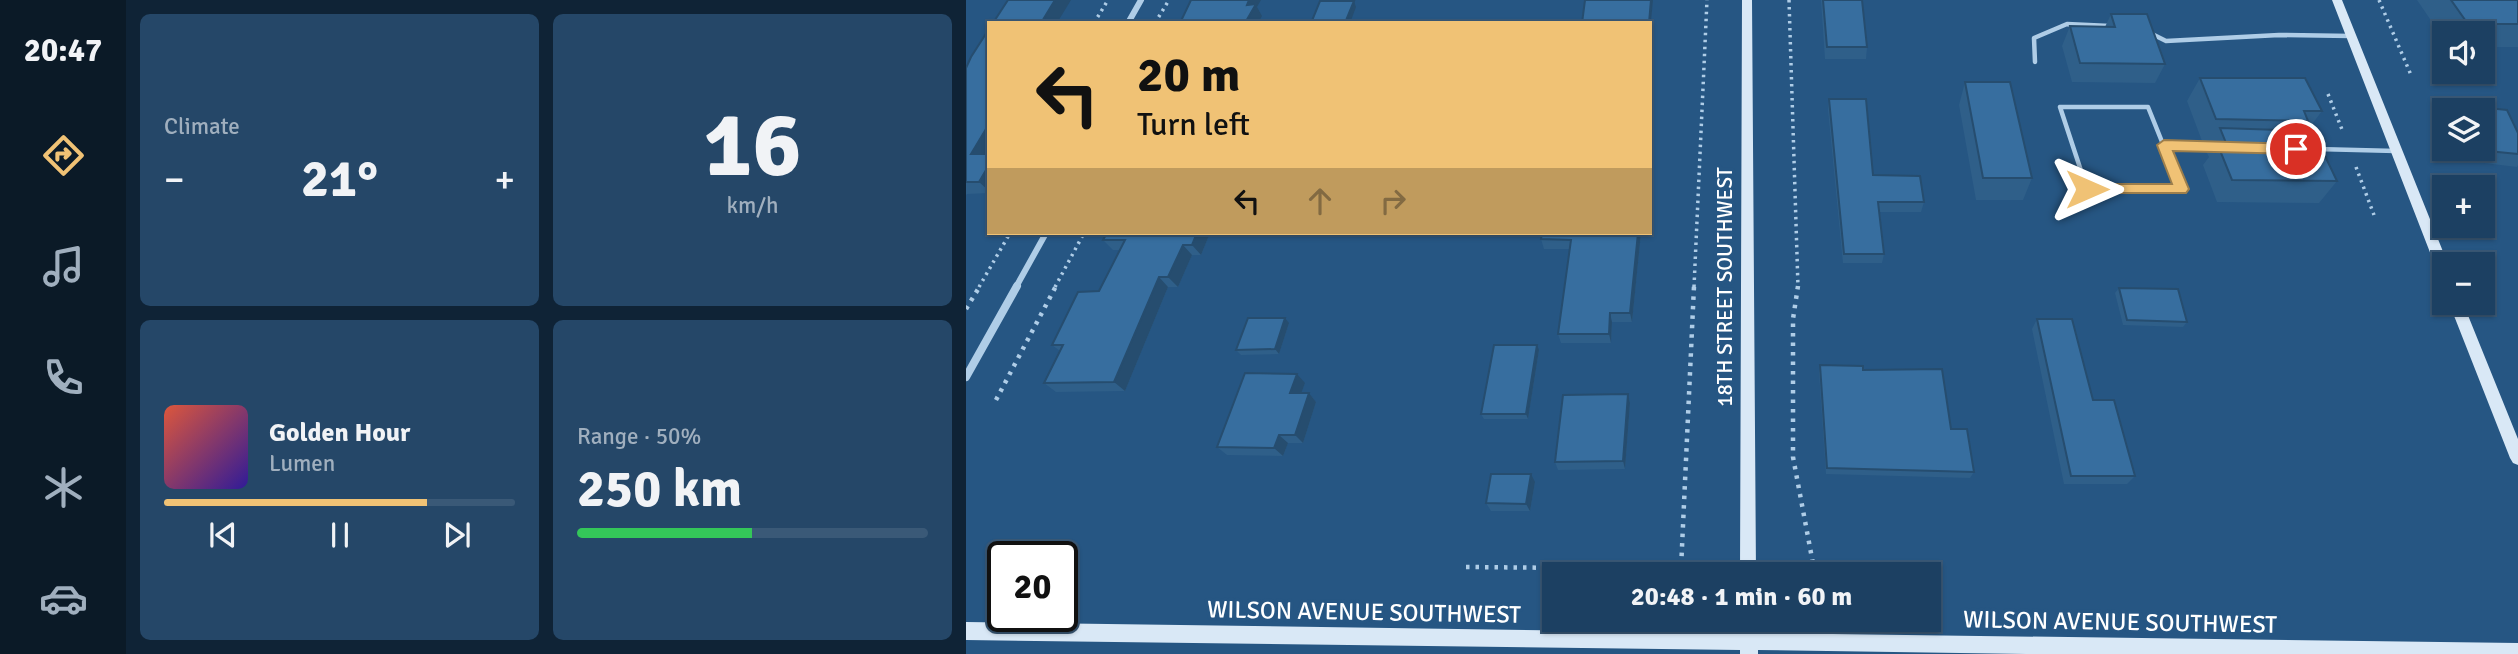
<!DOCTYPE html>
<html lang="en">
<head>
<meta charset="utf-8">
<style>
  :root { --surface:#1c4062; --page:#254768; --text:#f1f3f6; --muted:#a0afbe; --line:#3a5977; --accent:#f0c275 }
  body { margin:0; font-family:Signika,sans-serif; background:var(--page); color:var(--text); height:100vh; display:flex; flex-direction:column; font-size:26px; white-space:nowrap }
  * { box-sizing:border-box; margin:0 }
  p { font-size:23px; color:var(--muted) }
  .icon { flex:none; width:38px; height:38px; fill:none; stroke:currentColor; stroke-width:2; stroke-linecap:round; stroke-linejoin:round }
  .map { position:relative; flex:1; overflow:hidden }
  .side { display:flex; flex-direction:column; gap:14px; padding:14px; background:#0f2336; width:840px }
  .side>* { flex:none }
  .banner { position:absolute; left:21px; top:21px; width:665px; height:214px; border-radius:0px; box-shadow:0 2px 5px #0004,0 0 0 2px var(--line); background:#f0c275; color:#111; overflow:hidden }
  .controls { position:absolute; left:1466px; top:21px; display:grid; gap:14px }
  .controls a { display:grid; place-items:center; width:63px; height:63px; border-radius:0px; background:var(--surface); box-shadow:0 2px 5px #0004,0 0 0 2px var(--line); font-size:35px }
  .speed { position:absolute; left:21px; top:541px; display:flex; gap:14px; font-size:35px; font-weight:700; text-align:center }
  .speed>* { display:grid; place-content:center; width:91px; height:91px; border-radius:50%; background:var(--surface); box-shadow:0 2px 5px #0004,0 0 0 2px var(--line); line-height:1 }
  .speed .limit { border:4px solid #111; border-radius:10px; background:#fff; color:#111 }
  .pin { position:absolute; display:grid; place-items:center; width:60px; height:60px; color:#fff; margin:-30px; border:4px solid #fff; border-radius:50%; box-shadow:0 2px 7px #0007 }
  .me { position:absolute; width:77px; margin:-38px; rotate:90deg; stroke-linejoin:round; filter:drop-shadow(0 0 5px #0008) }
  .turn { display:flex; align-items:center; gap:24px; height:147px; padding:0 35px; font-size:32px }
  .turn .icon { width:91px; height:91px; stroke-width:2.5 }
  .turn b { display:block; font-size:49px; line-height:60px }
  .lanes { display:flex; align-items:center; height:66px; padding:0 35px; background:#0003; justify-content:center; gap:35px; direction:ltr }
  .lanes .off { opacity:.35 }
  .big { font-size:52px; font-weight:700; line-height:1.1 }
  .side .tile { flex:1; display:flex; flex-direction:column; justify-content:center; gap:10px; min-width:0; padding:0 24px; border-radius:10px; background:var(--page) }
  .side .dial { align-items:center; gap:0 }
  .dial b { font-size:91px; line-height:1 }
  .song { display:flex; align-items:center; gap:21px }
  .cover { width:84px; height:84px; border-radius:10px; background:linear-gradient(135deg,hsl(10 70% 55%),hsl(250 70% 35%)) }
  .played { height:7px; border-radius:4px; background:linear-gradient(90deg,var(--accent) 75%,var(--line) 75%) }
  .keys { display:flex; justify-content:space-around; direction:ltr }
  .heat { display:flex; justify-content:space-between; align-items:center; font-size:38px; direction:ltr }
  .charge { height:10px; border-radius:5px; background:linear-gradient(90deg,#34c759 50%,var(--line) 0) }
  .side .tiles { flex:1; display:grid; gap:14px; grid-template-columns:repeat(2,1fr) }
  .trip { position:absolute; left:576px; top:562px; width:399px; height:70px; border-radius:0px; background:var(--surface); box-shadow:0 2px 5px #0004,0 0 0 2px var(--line); font-weight:700; line-height:70px; text-align:center }
  main { display:flex; flex:1; min-height:0 }
  .tabs { display:flex; flex-direction:column; width:126px; justify-content:space-around; align-items:center; background:#0b1a27; color:var(--muted) }
  .tabs .icon { width:49px; height:49px }
  .tabs .current { color:var(--accent) }
  .tabs b { font-size:32px; color:var(--text) }
  .map>svg:first-child { display:block }
  .lines { fill:none; stroke-linecap:round; stroke-linejoin:round }
  .path-far1 { stroke:#afcde7; stroke-width:3.5; stroke-dasharray:2.5 4.5; stroke-linecap:butt }
  .path { stroke:#afcde7; stroke-width:4.5; stroke-dasharray:3.5 6; stroke-linecap:butt }
  .lane { stroke:#afcde7; stroke-width:4.5 }
  .street-far1 { stroke:#afcde7; stroke-width:6 }
  .street { stroke:#afcde7; stroke-width:8 }
  .secondary { fill:#d9e8f6; fill-rule:evenodd }
  .wall { fill:#2f5f89 }
  .shaded-wall { fill:#264d6f }
  .building { fill:#376e9f; stroke:#264d6f; stroke-width:2 }
  .route { fill:#f0c275; stroke:#9c7e4c; stroke-width:2 }
  .labels { text-anchor:middle; stroke-width:7; stroke-linejoin:round; paint-order:stroke }
  .street-label { font-size:21px; fill:#fff; stroke:#265683 }
  .near-street-label { font-size:24px; fill:#fff; stroke:#265683 }
</style>
</head>
<body>
<main>
<nav class="tabs">
<b>20:47</b>
<svg class="icon current" aria-label="directions" viewBox="0 0 24 24"><path d="M12 3l9 9-9 9-9-9zM9 14v-3h6M13 9l2 2-2 2"/></svg>
<svg class="icon" aria-label="music" viewBox="0 0 24 24"><path d="M9 18V5l10-2v13"/><circle cx="6" cy="18" r="3"/><circle cx="16" cy="16" r="3"/></svg>
<svg class="icon" aria-label="phone" viewBox="0 0 24 24"><path d="M5 4h4l2 5-3 2q2 4 5 5l2-3 5 2v4C11 20 4 13 5 4z"/></svg>
<svg class="icon" aria-label="climate" viewBox="0 0 24 24"><path d="M12 3v18M4 7l16 10M4 17L20 7"/></svg>
<svg class="icon" aria-label="car" viewBox="0 0 24 24"><path d="M5 17H2v-5l4-1 3-4h7l3 4 3 1v5h-3M9 17h6M6 11h13"/><circle cx="7" cy="17" r="2"/><circle cx="17" cy="17" r="2"/></svg>
</nav>
<section class="side">
<div class="tiles">
<div class="tile"><p>Climate</p>
<div class="heat"><a>−</a><b class="big">21°</b><a>+</a></div>
</div>
<div class="tile dial"><b>16</b><p>km/h</p></div>
<div class="tile">
<div class="song"><i class="cover"></i><div><b>Golden Hour</b><p>Lumen</p></div></div>
<div class="played"></div>
<div class="keys"><svg class="icon" aria-label="previous" viewBox="0 0 24 24"><path d="M18 5L8 12l10 7zM5 5v14"/></svg><svg class="icon" aria-label="pause" viewBox="0 0 24 24"><path d="M8 5v14M16 5v14"/></svg><svg class="icon" aria-label="next" viewBox="0 0 24 24"><path d="M6 5l10 7-10 7zM19 5v14"/></svg></div>
</div>
<div class="tile"><p>Range · 50%</p><b class="big">250 km</b><div class="charge"></div></div>
</div>
</section>
<div class="map">
<svg width="1552" height="654" viewBox="0 0 1552 654">
  <rect width="100%" height="100%" fill="#265683"/>
  <g class="lines">
    <path class="path-far1" d="M 823,0 L 832,287
      M 1413,0 L 1445,75
      M 128,23 L 142,0
      M 189,23 L 203,0
      M 1362,94 L 1377,132
      M 1390,167 L 1408,215
      M 13,287 L 44,233
      M 89,287 L 118,233
      M 728,287 L 741,0"/>
    <path class="path" d="M 832,286 L 827,319 L 827,457 L 848,569
      M 0,309 L 14,286
      M 30,400 L 90,286
      M 500,567 L 715,569 L 728,286"/>
    <path class="lane" d="M 1184,33 L 1200,41 L 1313,35 L 1385,36
      M 1069,62 L 1068,38 L 1101,24 L 1144,26
      M 1094,107 L 1182,107 L 1215,189 L 1121,189 Z
      M 1198,145 L 1249,147
      M 1350,149 L 1430,151"/>
    <path class="street-far1" d="M 162,23 L 175,0
      M 50,287 L 80,233"/>
    <path class="street" d="M 0,377 L 51,286"/>
    <path class="secondary" d="M 776,0 L 786,0 L 790,574 L 774,574 Z
      M 1366,0 L 1376,0 L 1482,264 L 1479,264 L 1479,278 L 1472,273 Z
      M 1483,303 L 1497,303 L 1552,439 L 1552,465 L 1547,463 L 1544,458 Z
      M 773,620 L 790,620 L 791,633 L 1552,643 L 1552,654 L 1060,654 L 792,650 L 792,654 L 774,654 L 774,650 L 0,640 L 0,622 L 774,633 Z"/>
  </g>
  <path class="wall" d="M 855,0 L 896,0 L 901,47 L 900,59 L 859,59 Z
    M 1451,0 L 1552,0 L 1552,47 L 1517,47 L 1517,33 L 1479,33 L 1479,41 Z
    M 1145,14 L 1199,64 L 1189,83 L 1106,82 L 1096,46 L 1104,26 L 1139,27 Z
    M 23,29 L 23,193 L 1,194 L 0,195 L 0,68 Z
    M 1234,78 L 1356,111 L 1341,131 L 1371,181 L 1353,203 L 1251,202 L 1237,165 L 1243,157 L 1240,151 L 1246,141 L 1236,141 L 1221,101 Z
    M 999,82 L 1066,178 L 1057,200 L 1010,200 L 993,105 Z
    M 863,99 L 907,175 L 958,202 L 955,212 L 914,212 L 918,254 L 916,263 L 877,263 L 862,109 Z
    M 1502,106 L 1541,110 L 1552,133 L 1552,165 L 1551,167 L 1510,162 L 1505,149 L 1517,149 L 1517,110 L 1498,110 Z
    M 244,233 L 235,255 L 226,255 L 212,287 L 202,287 L 159,391 L 90,392 L 78,383 L 94,351 L 86,345 L 133,291 L 154,250 L 147,250 L 137,240 Z
    M 675,233 L 666,322 L 646,322 L 645,343 L 595,343 L 592,334 L 604,249 L 578,249 L 575,239 Z
    M 1153,288 L 1221,322 L 1217,327 L 1157,325 L 1149,293 Z
    M 1071,319 L 1127,400 L 1169,476 L 1161,484 L 1098,484 L 1066,329 Z
    M 323,323 L 313,354 L 275,355 L 270,350 Z
    M 573,350 L 562,419 L 518,419 L 515,414 Z
    M 854,365 L 897,370 L 985,429 L 1008,472 L 1004,478 L 860,474 L 853,373 Z
    M 339,383 L 335,393 L 343,393 L 350,402 L 337,443 L 322,443 L 317,456 L 261,455 L 251,447 Z
    M 662,394 L 664,403 L 659,469 L 592,470 L 589,462 Z
    M 569,482 L 564,511 L 525,511 L 520,503 Z"/>
  <path class="shaded-wall" d="M 89,0 L 105,0 L 91,23 L 75,23 Z
    M 283,0 L 295,0 L 291,7 L 296,16 L 292,23 L 279,23 L 281,5 Z
    M 685,0 L 687,0 L 684,32 L 684,23 L 683,23 Z
    M 388,1 L 390,7 L 384,23 L 379,23 Z
    M 23,124 L 23,154 L 5,154 Z
    M 23,165 L 23,191 L 13,182 Z
    M 231,233 L 244,233 L 235,255 L 226,245 Z
    M 672,233 L 675,233 L 666,322 L 664,313 Z
    M 217,245 L 226,255 L 212,287 L 202,277 Z
    M 193,277 L 202,287 L 159,391 L 148,382 Z
    M 644,313 L 646,322 L 645,343 L 643,334 Z
    M 319,318 L 323,323 L 313,354 L 309,349 Z
    M 571,345 L 573,350 L 562,419 L 560,414 Z
    M 331,374 L 339,383 L 332,402 L 324,393 Z
    M 343,393 L 350,402 L 337,443 L 329,435 Z
    M 662,394 L 664,403 L 659,469 L 657,461 Z
    M 313,435 L 322,443 L 317,456 L 308,448 Z
    M 565,474 L 569,482 L 564,511 L 560,504 Z"/>
  <path class="building" d="M 42,0 L 89,0 L 75,23 L 27,23 Z
    M 225,0 L 283,0 L 281,5 L 290,4 L 279,23 L 214,23 Z
    M 619,0 L 685,0 L 683,23 L 616,23 Z
    M 857,0 L 896,0 L 901,47 L 861,47 Z
    M 1485,0 L 1552,0 L 1552,24 L 1502,24 Z
    M 354,1 L 388,1 L 379,23 L 345,23 Z
    M 1145,14 L 1181,14 L 1199,64 L 1114,63 L 1104,26 L 1149,27 Z
    M 23,29 L 23,124 L 5,154 L 23,154 L 23,165 L 13,182 L 0,182 L 0,68 L 5,57 Z
    M 1234,78 L 1339,78 L 1356,111 L 1338,111 L 1342,121 L 1250,119 Z
    M 999,82 L 1044,82 L 1066,178 L 1017,178 Z
    M 863,99 L 900,99 L 907,175 L 954,176 L 958,202 L 912,202 L 918,254 L 878,254 Z
    M 1502,106 L 1541,110 L 1552,133 L 1552,154 L 1522,151 L 1517,141 L 1517,110 L 1504,110 Z
    M 1254,128 L 1347,131 L 1371,181 L 1266,180 L 1251,143 L 1260,143 Z
    M 141,233 L 231,233 L 226,245 L 217,245 L 202,277 L 193,277 L 148,382 L 78,383 L 97,345 L 86,345 L 112,292 L 133,291 L 159,240 L 137,240 Z
    M 576,233 L 672,233 L 664,313 L 644,313 L 643,334 L 592,334 L 605,240 L 575,239 Z
    M 1153,288 L 1212,289 L 1221,322 L 1161,320 Z
    M 282,318 L 319,318 L 309,349 L 270,350 Z
    M 1071,319 L 1106,319 L 1127,400 L 1148,400 L 1169,476 L 1105,476 Z
    M 528,345 L 571,345 L 560,414 L 515,414 Z
    M 854,365 L 897,366 L 897,370 L 976,369 L 985,429 L 1001,429 L 1008,472 L 861,468 Z
    M 279,373 L 331,374 L 324,393 L 343,393 L 329,435 L 313,435 L 308,448 L 251,447 Z
    M 662,394 L 657,461 L 589,462 L 597,395 Z
    M 525,474 L 565,474 L 560,504 L 520,503 Z"/>
  <path class="route" d="M 1198,140 L 1330,144 L 1337,149 L 1330,154 L 1207,151 L 1223,189 L 1220,193 L 1116,193 L 1114,189 L 1121,184 L 1206,184 L 1191,145 Z"/>
  <g class="labels">
    <g class="street-label">
      <text transform="translate(759 287) rotate(-90)" y="7">18TH STREET SOUTHWEST</text>
    </g>
    <g class="near-street-label">
      <text transform="translate(398 612) rotate(1)" y="8">WILSON AVENUE SOUTHWEST</text>
      <text transform="translate(1154 622) rotate(1)" y="8">WILSON AVENUE SOUTHWEST</text>
    </g>
  </g>
</svg>
<div class="controls">
<a><svg class="icon" aria-label="sound" viewBox="0 0 24 24"><path d="M4 9h4l5-4v14l-5-4H4zM17 9q2 3 0 6"/></svg></a>
<a><svg class="icon" aria-label="layers" viewBox="0 0 24 24"><path d="M12 4l9 5-9 5-9-5zM3 14l9 5 9-5"/></svg></a>
<a>+</a>
<a>−</a>
</div>
<div class="speed"><div class="limit">20</div></div>
<div class="pin" style="left:1330px;top:149px;background:#d93025"><svg class="icon" aria-label="arrive" viewBox="0 0 24 24"><path d="M6 21V4h12l-3 4 3 4H6"/></svg></div>
<svg class="me" style="left:1121px;top:189px" viewBox="-20 -20 40 40"><path d="M0-17L14 15 0 8-14 15z" fill="#f0c275" stroke="#fff" stroke-width="4"/></svg>
<div class="trip">20:48 · 1 min · 60 m</div>
<div class="banner">
<div class="turn"><svg class="icon" aria-label="left" viewBox="0 0 24 24"><path d="M17 20v-9H6M10 6l-5 5 5 5"/></svg><div><b>20 m</b>Turn left</div></div>
<div class="lanes"><svg class="icon" aria-label="left" viewBox="0 0 24 24"><path d="M17 20v-9H6M10 6l-5 5 5 5"/></svg><svg class="icon off" aria-label="ahead" viewBox="0 0 24 24"><path d="M12 20V5M6 11l6-6 6 6"/></svg><svg class="icon off" aria-label="right" viewBox="0 0 24 24"><path d="M7 20v-9h11M14 6l5 5-5 5"/></svg></div>
</div>
</div>
</main>
</body>
</html>
